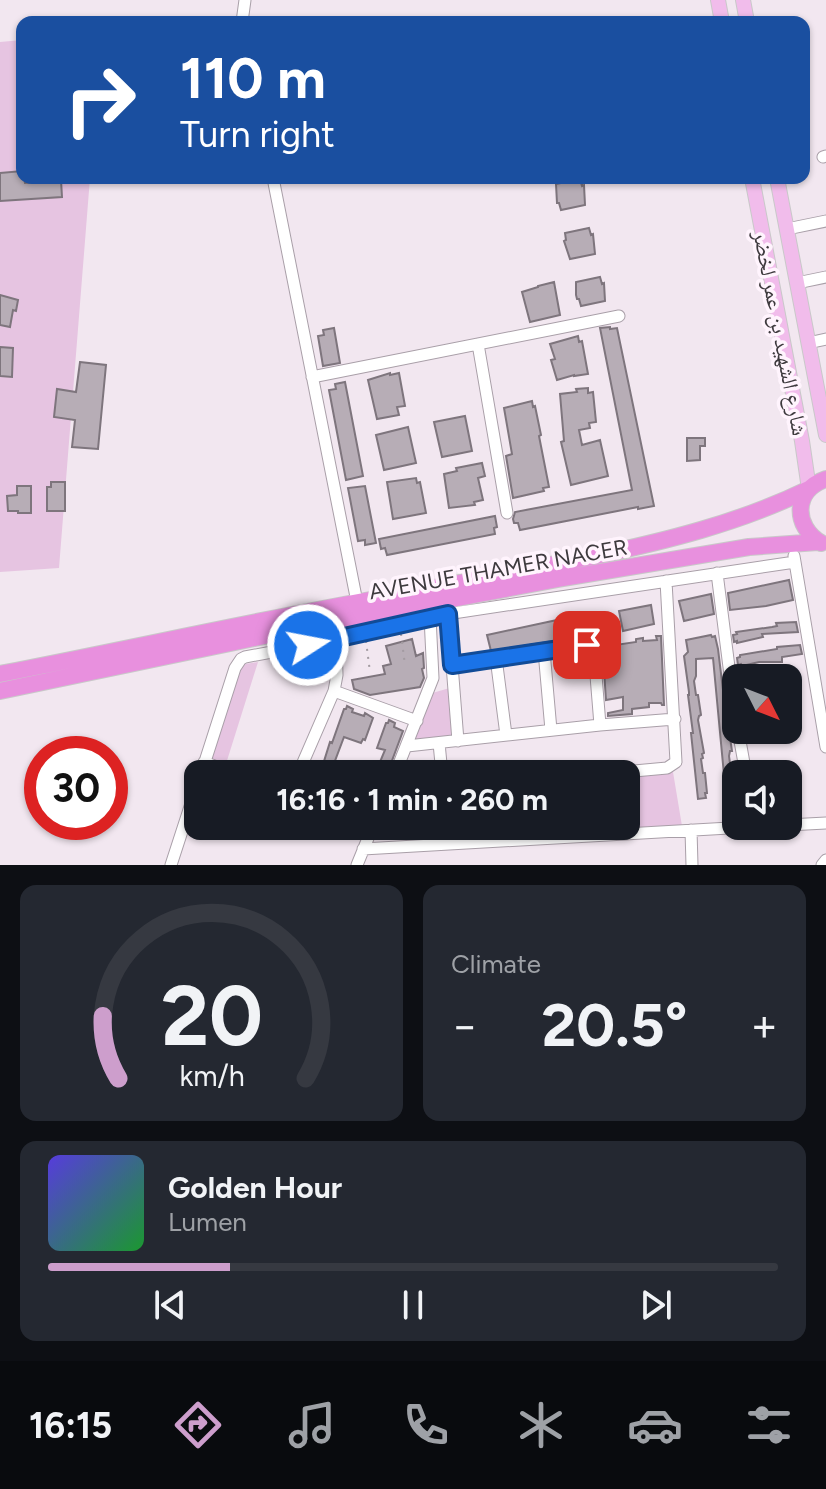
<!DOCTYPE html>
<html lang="en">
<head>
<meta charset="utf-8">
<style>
  :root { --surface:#171b24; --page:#242831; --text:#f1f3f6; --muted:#9ea1a6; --line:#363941; --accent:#cd9ecc }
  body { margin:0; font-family:Figtree,"Noto Naskh Arabic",sans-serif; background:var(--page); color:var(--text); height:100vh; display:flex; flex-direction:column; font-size:30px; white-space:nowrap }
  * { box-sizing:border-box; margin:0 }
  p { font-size:26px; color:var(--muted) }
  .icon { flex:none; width:44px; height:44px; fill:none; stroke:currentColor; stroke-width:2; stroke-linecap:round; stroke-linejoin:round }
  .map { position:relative; height:865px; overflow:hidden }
  .sheet { display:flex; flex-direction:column; gap:20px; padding:20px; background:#0d0f14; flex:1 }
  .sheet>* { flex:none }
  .guide { position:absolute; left:16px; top:16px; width:794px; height:168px; border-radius:16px; box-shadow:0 2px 6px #0004; background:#1a4fa0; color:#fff; overflow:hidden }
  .needle { width:52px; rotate:132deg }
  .fabs { position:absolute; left:722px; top:664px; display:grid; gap:16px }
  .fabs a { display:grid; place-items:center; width:80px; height:80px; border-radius:16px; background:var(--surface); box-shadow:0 2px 6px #0004; font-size:40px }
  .speed { position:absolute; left:24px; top:736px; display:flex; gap:16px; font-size:40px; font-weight:700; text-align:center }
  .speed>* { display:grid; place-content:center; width:104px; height:104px; border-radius:50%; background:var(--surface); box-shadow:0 2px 6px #0004; line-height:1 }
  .speed .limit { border:12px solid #d22; background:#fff; color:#111 }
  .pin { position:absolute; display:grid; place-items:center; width:68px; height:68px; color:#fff; margin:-34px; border-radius:16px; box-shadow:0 4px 12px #0006 }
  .me { position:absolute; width:88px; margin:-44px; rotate:79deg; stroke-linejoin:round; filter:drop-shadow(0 0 6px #0008) }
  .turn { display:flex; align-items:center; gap:28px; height:168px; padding:0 32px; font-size:36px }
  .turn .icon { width:104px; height:104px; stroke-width:2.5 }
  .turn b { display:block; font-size:56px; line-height:68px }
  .big { font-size:60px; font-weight:700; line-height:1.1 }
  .sheet .widget { flex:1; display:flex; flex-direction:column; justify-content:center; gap:12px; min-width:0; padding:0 28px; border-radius:16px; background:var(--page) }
  .sheet .dial { align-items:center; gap:0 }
  .dial svg { height:208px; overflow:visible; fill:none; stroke:var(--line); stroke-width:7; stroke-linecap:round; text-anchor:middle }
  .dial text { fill:var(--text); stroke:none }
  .song { display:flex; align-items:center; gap:24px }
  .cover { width:96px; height:96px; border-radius:12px; background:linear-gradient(135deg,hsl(250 70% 55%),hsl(130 70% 35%)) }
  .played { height:8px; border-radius:4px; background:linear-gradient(90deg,var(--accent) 25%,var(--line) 25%) }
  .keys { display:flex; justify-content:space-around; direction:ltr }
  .heat { display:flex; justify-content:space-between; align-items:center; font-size:44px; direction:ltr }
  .sheet .tiles { flex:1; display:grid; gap:20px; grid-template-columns:1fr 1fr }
  .widget:last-child { grid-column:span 2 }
  .trip { position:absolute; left:184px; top:760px; width:456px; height:80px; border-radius:16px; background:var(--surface); box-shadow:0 2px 6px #0004; font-weight:700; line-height:80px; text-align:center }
  .dock { display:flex; height:128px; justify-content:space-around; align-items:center; background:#090b0e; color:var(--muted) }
  .dock .icon { width:56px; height:56px }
  .dock .active { color:var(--accent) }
  .dock b { font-size:36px; color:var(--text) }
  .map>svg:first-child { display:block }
  .green { fill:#e6c4e1 }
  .building { fill:#b7adb6; stroke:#7e757d; stroke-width:2 }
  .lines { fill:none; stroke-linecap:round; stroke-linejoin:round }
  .minor-casing { stroke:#a99fa8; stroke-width:13 }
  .major-casing { stroke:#c9c8c9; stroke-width:16 }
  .highway-casing { stroke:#c9c8c9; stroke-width:18 }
  .path { stroke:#a39ba1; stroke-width:2; stroke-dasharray:2 6; stroke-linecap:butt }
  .minor { stroke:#fff; stroke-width:11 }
  .major { stroke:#f1bceb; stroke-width:14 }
  .highway { stroke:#e890de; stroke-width:16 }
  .route-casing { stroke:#114b97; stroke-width:20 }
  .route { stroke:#1a73e8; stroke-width:14 }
  .labels { text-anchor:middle; stroke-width:7; stroke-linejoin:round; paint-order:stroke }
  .street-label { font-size:22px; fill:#3e3a3e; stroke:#fff4fd }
</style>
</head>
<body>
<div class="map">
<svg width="826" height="865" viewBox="0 0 826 865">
  <rect width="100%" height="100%" fill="#f2e7f0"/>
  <path class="green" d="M 22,40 L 22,178 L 90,178 L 59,568 L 0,572 L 0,42 Z
    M 258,662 L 225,767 L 208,762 L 240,665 Z
    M 453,687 L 456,738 L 413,743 L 429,694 Z
    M 673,772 L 682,826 L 611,832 L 611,826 L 626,826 L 626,776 Z"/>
  <path class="building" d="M 22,171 L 22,178 L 24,178 L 25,183 L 61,180 L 62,197 L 0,201 L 0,173 Z
    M 580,179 L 582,186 L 584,185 L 585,205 L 561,210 L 559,203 L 557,203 L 556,184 Z
    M 589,228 L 591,235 L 593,234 L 595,254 L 570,259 L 564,241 L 566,240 L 565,233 Z
    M 600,277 L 602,284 L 604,283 L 605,301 L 581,306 L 579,299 L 577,299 L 576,295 L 576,282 Z
    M 554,282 L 560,315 L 530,322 L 522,292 L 538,287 L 538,286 Z
    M 0,295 L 18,300 L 16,311 L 13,310 L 10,327 L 0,325 Z
    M 610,327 L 610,329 L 617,328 L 654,506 L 638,509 L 638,507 L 520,530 L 518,523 L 514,523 L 513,519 L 515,512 L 632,490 L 600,328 Z
    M 334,328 L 340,363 L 323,366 L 318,336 L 324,335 L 323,330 Z
    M 578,336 L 579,342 L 582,341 L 588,374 L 574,376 L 574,375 L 557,380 L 551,360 L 555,359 L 550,344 Z
    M 0,347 L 13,348 L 12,377 L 0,376 Z
    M 80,362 L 106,365 L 98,449 L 72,447 L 75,420 L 54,417 L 57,389 L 76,392 Z
    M 390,373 L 390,375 L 399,373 L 405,406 L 397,407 L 399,415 L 377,419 L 368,380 Z
    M 345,382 L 363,476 L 346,480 L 329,390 L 336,389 L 335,384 Z
    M 588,388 L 588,393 L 593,392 L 596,422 L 589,423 L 590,428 L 579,430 L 582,445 L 600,440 L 608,476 L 571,485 L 561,442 L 564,441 L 560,394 L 577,392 L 576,389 Z
    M 532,401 L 533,407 L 535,406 L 541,435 L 539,436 L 549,487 L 543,488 L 544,491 L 513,498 L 506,456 L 512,454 L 504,408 Z
    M 465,416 L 472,451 L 442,457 L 434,422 Z
    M 408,427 L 416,463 L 384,470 L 376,435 Z
    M 687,438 L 705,438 L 705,446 L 700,446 L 700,460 L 687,461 Z
    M 482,463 L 485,476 L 478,478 L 483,500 L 474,502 L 475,505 L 449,508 L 444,474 L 457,471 L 456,468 Z
    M 416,478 L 417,483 L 420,482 L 426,513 L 393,519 L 387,482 Z
    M 51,482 L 65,482 L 65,511 L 47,511 L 47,487 L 51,487 Z
    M 17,486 L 31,486 L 31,513 L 18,513 L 18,511 L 8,511 L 7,496 L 17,495 Z
    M 365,486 L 376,543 L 365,545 L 365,540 L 358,541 L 348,488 Z
    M 495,516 L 497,527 L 494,528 L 495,534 L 387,555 L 385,548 L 381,549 L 379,539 Z
    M 789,580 L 793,600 L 766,606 L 730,610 L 728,593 Z
    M 711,594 L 714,614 L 684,621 L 679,601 Z
    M 651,605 L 654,624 L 623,631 L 619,611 Z
    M 557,620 L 560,640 L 491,651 L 487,635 Z
    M 796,622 L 798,632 L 762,634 L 763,637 L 737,643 L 737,641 L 734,642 L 733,635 L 737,634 L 736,632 L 772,627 L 777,626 L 776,623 Z
    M 711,635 L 712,637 L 715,636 L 718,649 L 728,731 L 729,731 L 732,751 L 730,751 L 729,756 L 731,771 L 733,770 L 735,791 L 733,791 L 733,795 L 726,796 L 713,658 L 696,659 L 696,676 L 694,681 L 696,695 L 698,695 L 701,715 L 699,716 L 698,720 L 704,753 L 702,754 L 703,758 L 701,759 L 703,773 L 705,773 L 707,793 L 705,793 L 706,798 L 698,799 L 691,733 L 693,733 L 688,695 L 689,695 L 689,692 L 684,656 L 688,652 L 686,640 Z
    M 656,636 L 661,636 L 664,705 L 662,705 L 661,703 L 649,703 L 649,707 L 632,709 L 632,714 L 608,716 L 608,713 L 623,710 L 623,697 L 606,700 L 604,670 L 619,667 L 618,655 L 603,657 L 602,647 L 636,642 L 636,639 L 643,638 L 643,641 L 657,640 Z
    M 412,639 L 416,656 L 423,653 L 424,668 L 422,669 L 424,678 L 420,687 L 370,695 L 354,689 L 352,680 L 385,674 L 383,666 L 391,664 L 386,646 Z
    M 800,645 L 802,654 L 782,657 L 782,662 L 759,662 L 742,666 L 741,664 L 738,665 L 737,658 L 740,657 L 740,655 L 777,649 L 777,647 Z
    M 347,706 L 353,709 L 352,712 L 364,716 L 365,713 L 373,718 L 365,740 L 363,739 L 361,743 L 344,737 L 330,774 L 320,774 L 330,742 L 332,743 L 344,709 L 346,709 Z
    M 389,720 L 395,723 L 394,727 L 403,731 L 387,774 L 375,774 L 385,750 L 377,748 L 386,723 L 388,723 Z
    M 389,826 L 459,826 L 460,832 L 388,833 Z"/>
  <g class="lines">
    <defs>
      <path id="minor" d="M 242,22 L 245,0
        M 823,157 L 826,156
        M 273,178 L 357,602
        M 787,229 L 826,221
        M 797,283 L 826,277
        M 808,343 L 826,339
        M 478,344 L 507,513
        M 312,377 L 619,316
        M 794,556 L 826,747
        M 717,573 L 736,722
        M 448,614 L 458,741
        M 544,651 L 551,730
        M 496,658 L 506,735
        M 452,665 L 587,645 L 591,646 L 594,651 L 600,725
        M 334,691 L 417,721
        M 738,730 L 746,774
        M 439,743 L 442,774
        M 407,746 L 600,725 L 675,719
        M 204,762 L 235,774
        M 201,774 L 235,668 L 241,659 L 245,657 L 336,640 L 440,615 L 795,562
        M 298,774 L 334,691 L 337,675 L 336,640
        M 395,774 L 433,678 L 430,617
        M 601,774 L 667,768 L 676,762 L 666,581
        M 788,825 L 826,823
        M 356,826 L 370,832
        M 691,830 L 692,865
        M 363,849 L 766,826
        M 171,865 L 198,782
        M 357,865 L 373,826
        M 822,865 L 826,860"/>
      <path id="major" d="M 718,0 L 722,22
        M 743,0 L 747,22
        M 752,178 L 802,441 L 809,489
        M 777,178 L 826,435"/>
      <path id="highway" d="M 821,543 C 793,526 793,490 826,479
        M 0,674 C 129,649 258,620 387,597 C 455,584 522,571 590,557 C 666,541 739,523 809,489
        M 0,691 L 336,621 L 558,579 L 749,547 L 818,542"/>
    </defs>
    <use href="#minor" class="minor-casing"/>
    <use href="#major" class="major-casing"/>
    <use href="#highway" class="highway-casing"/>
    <path class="path" d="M 401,634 L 405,665
      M 366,641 L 370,672"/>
    <use href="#minor" class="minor"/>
    <use href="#major" class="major"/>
    <use href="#highway" class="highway"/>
  </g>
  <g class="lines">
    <defs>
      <path id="route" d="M 308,645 L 448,614 L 452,665 L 587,645"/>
    </defs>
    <use href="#route" class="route-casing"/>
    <use href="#route" class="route"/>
  </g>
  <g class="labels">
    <g class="street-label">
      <text transform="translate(781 333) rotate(79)" y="8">شارع الشهيد بن عمر لخضر</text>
      <text transform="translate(498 569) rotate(-10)" y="8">AVENUE THAMER NACER</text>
    </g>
  </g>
</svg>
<div class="fabs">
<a><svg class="needle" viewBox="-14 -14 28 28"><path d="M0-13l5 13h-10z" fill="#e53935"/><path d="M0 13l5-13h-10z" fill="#9ea1a6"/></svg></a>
<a><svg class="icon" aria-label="sound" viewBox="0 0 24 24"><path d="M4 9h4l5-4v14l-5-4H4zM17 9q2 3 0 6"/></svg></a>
</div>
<div class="speed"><div class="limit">30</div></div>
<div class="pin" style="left:587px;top:645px;background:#d93025"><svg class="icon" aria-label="arrive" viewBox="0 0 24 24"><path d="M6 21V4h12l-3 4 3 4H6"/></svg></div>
<svg class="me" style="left:308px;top:645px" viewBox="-20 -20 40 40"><circle r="17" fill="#1a73e8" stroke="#fff" stroke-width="3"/><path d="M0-11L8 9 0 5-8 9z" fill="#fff"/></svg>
<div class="trip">16:16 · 1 min · 260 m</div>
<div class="guide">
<div class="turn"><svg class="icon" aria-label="right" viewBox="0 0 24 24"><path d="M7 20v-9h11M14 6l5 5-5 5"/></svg><div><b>110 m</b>Turn right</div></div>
</div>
</div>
<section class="sheet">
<div class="tiles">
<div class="widget dial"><svg viewBox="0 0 100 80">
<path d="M14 69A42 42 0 1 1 86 69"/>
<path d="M14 69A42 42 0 0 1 8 45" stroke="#cd9ecc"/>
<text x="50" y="56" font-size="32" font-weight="700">20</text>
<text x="50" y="72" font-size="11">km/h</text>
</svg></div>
<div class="widget"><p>Climate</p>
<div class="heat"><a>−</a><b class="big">20.5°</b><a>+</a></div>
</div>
<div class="widget">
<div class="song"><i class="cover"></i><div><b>Golden Hour</b><p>Lumen</p></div></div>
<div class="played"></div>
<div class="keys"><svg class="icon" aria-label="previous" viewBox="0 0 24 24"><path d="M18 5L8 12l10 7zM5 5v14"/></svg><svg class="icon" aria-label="pause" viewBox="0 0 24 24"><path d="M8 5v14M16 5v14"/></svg><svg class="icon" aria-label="next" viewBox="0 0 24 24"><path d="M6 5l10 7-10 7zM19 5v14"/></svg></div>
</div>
</div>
</section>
<nav class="dock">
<b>16:15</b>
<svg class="icon active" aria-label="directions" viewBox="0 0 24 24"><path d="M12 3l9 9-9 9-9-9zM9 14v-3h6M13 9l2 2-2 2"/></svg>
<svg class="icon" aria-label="music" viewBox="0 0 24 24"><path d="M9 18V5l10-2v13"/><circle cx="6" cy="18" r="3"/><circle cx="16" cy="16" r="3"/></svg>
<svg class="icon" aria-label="phone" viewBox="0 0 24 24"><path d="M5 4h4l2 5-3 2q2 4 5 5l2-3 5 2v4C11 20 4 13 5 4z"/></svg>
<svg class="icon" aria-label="climate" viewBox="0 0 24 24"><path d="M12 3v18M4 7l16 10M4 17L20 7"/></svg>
<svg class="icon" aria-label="car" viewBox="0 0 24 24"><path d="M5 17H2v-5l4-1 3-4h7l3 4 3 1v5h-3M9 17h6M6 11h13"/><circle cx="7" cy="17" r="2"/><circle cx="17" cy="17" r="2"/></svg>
<svg class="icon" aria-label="filters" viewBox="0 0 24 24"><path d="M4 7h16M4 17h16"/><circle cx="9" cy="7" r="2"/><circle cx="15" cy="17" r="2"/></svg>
</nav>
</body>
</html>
